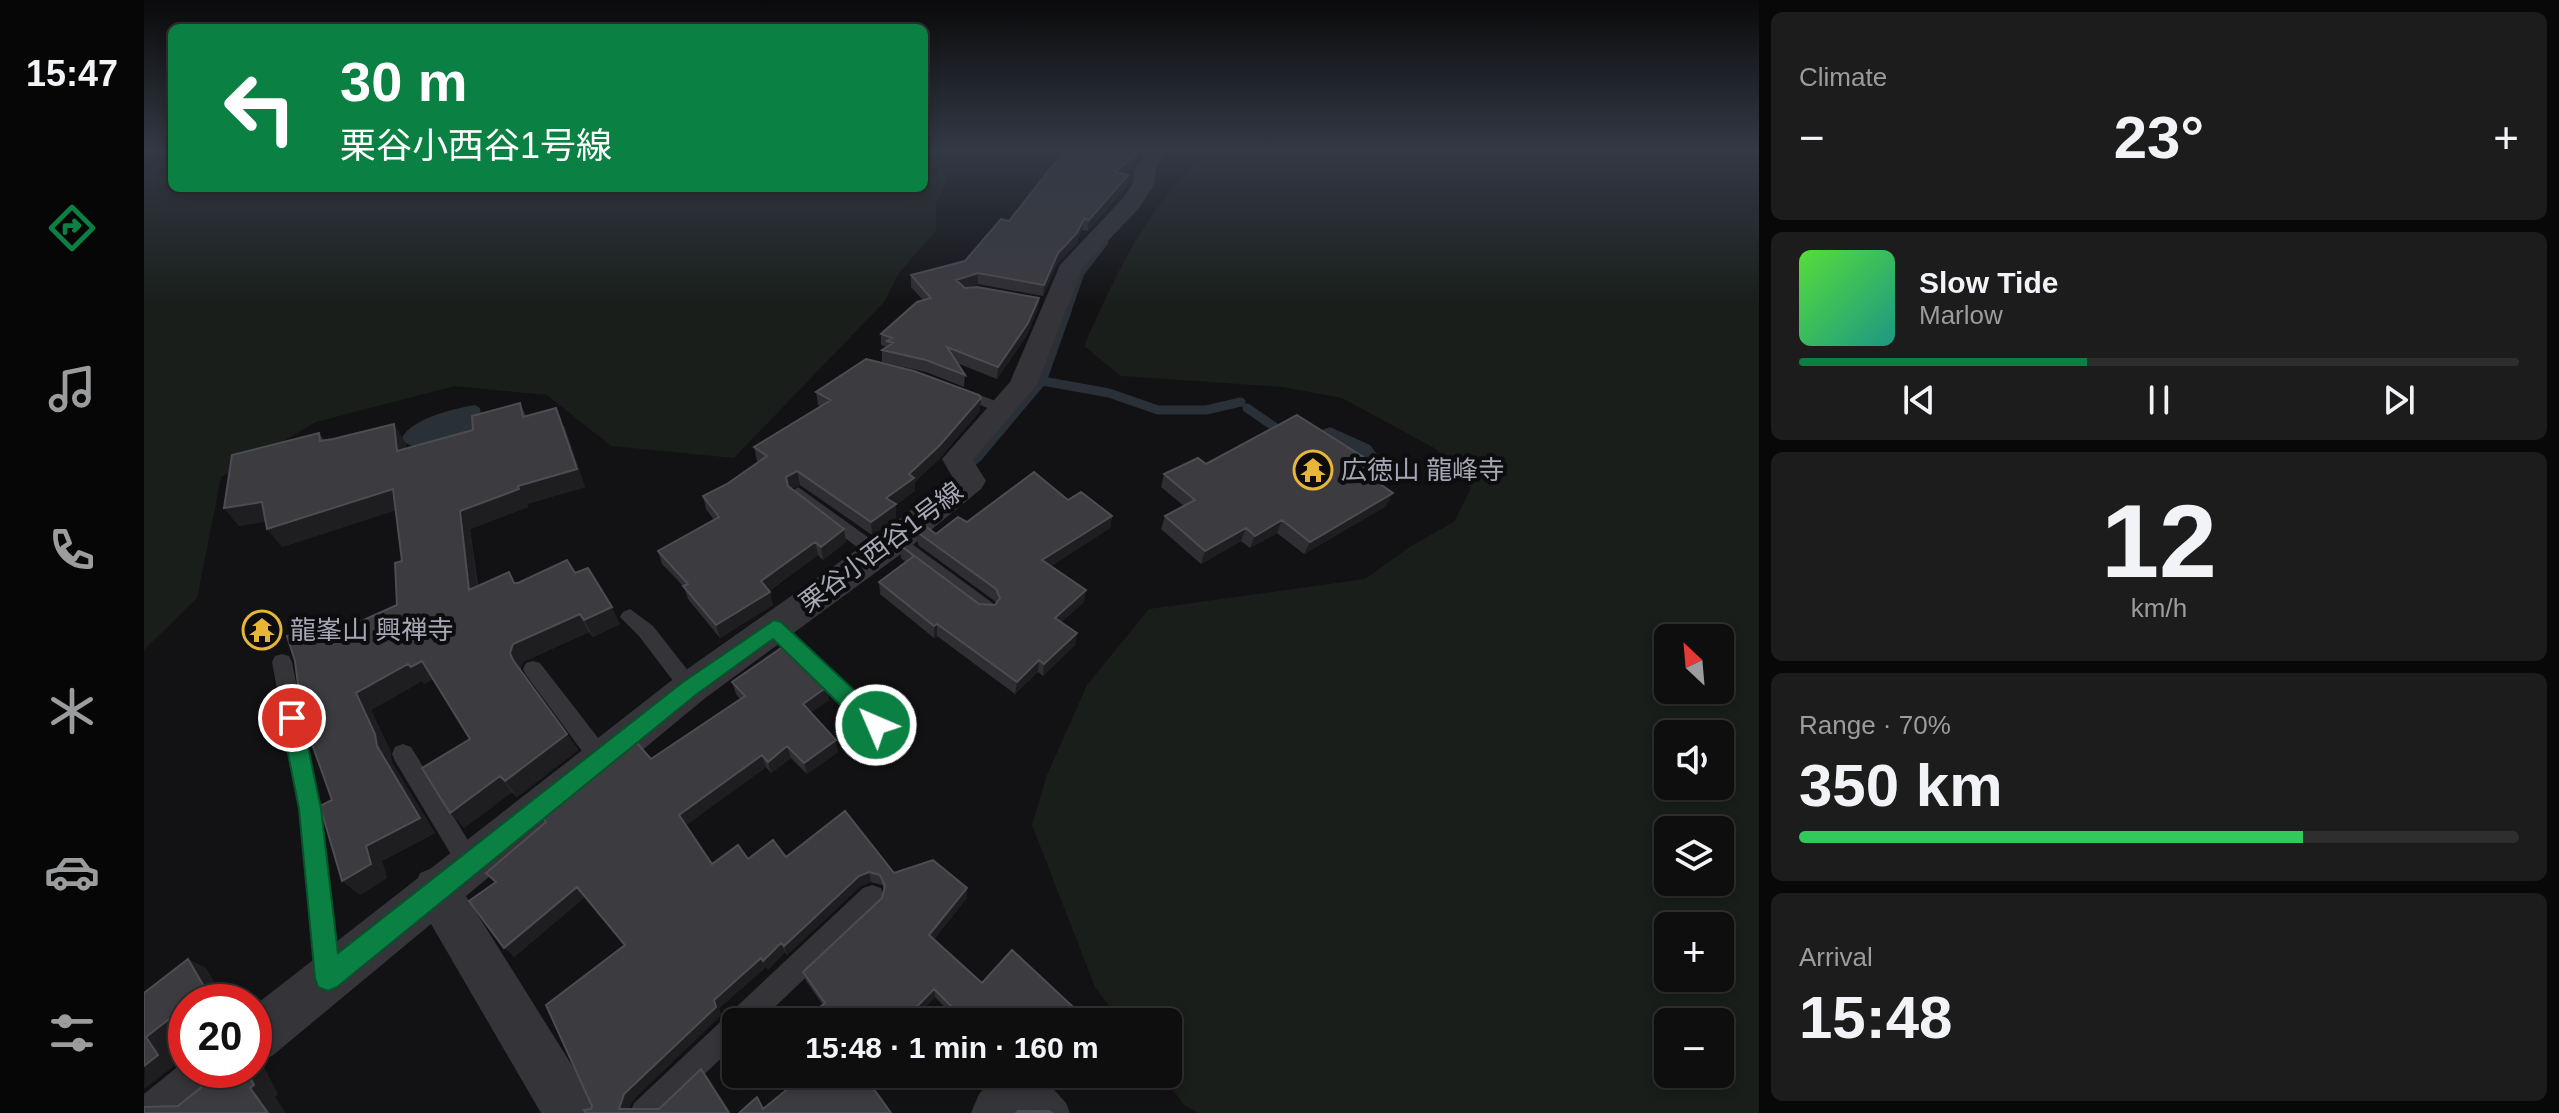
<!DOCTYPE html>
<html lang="en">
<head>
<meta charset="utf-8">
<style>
  :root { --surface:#0e0e0f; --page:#1c1c1d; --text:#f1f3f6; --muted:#9b9c9e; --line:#2e2e2f; --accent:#0b8043 }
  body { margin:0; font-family:Helvetica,"Noto Sans JP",sans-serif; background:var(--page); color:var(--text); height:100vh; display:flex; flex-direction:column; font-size:30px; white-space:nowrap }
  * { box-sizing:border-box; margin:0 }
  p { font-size:26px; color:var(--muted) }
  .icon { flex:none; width:44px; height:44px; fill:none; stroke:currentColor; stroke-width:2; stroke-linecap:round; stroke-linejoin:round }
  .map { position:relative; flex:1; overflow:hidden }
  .side { display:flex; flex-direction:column; gap:12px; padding:12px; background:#080808; width:800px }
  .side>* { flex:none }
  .hud { position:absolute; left:24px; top:24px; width:760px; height:168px; border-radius:12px; box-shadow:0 4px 12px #0003,0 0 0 2px var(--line); background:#0b8043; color:#fff; overflow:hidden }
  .needle { width:52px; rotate:334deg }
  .fabs { position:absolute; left:1510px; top:624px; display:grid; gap:16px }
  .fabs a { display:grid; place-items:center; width:80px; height:80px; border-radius:12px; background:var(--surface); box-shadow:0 4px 12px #0003,0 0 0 2px var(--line); font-size:40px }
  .speed { position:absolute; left:24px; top:984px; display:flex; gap:16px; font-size:40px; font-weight:700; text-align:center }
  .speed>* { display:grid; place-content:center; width:104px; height:104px; border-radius:50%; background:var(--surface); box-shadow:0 4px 12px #0003,0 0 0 2px var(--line); line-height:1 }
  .speed .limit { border:12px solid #d22; background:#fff; color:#111 }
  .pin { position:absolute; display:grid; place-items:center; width:68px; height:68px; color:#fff; margin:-34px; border:4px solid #fff; border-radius:50%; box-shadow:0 2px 8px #0007 }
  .me { position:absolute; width:88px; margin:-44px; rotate:315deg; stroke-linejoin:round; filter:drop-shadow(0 0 6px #0008) }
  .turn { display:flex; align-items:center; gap:28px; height:168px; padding:0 40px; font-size:36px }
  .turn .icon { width:104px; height:104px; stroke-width:2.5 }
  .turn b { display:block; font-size:56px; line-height:68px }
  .big { font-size:60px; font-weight:800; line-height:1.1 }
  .side .card { flex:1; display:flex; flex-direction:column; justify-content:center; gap:12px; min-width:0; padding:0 28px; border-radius:12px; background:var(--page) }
  .side .dial { align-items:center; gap:0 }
  .dial b { font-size:104px; line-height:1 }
  .song { display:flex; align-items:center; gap:24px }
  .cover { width:96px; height:96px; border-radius:12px; background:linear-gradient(135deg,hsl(110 70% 55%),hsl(170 70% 35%)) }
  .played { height:8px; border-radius:4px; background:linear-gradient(90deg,var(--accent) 40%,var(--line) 40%) }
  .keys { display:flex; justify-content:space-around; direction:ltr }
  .heat { display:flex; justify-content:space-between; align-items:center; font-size:44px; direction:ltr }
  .charge { height:12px; border-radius:6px; background:linear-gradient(90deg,#34c759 70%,var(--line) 0) }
  .trip { position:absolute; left:578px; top:1008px; width:460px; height:80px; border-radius:12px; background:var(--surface); box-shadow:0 4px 12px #0003,0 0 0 2px var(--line); font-weight:800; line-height:80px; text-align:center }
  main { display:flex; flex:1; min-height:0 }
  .dock { display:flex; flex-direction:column; width:144px; justify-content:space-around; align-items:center; background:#060606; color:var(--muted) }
  .dock .icon { width:56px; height:56px }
  .dock .current { color:var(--accent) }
  .dock b { font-size:36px; color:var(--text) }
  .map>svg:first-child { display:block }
  .green { fill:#191e1a; fill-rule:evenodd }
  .water { fill:#293037 }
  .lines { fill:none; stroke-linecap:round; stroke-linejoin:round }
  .stream-far1 { stroke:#293037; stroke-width:7 }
  .stream { stroke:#293037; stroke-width:9 }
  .service { fill:#343439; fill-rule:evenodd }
  .minor { fill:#343439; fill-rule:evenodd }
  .wall { fill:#2f2e32 }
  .shaded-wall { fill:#1e1d20 }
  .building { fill:#3c3b40; stroke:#4c4c52; stroke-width:2 }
  .route { fill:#0b8043; stroke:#07532c; stroke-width:2 }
  .labels { text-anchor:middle; stroke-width:8; stroke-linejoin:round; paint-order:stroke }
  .poi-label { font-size:26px; fill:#a5a8b4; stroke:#0d0d0f; text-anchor:start }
  .street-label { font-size:26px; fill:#a5a8b4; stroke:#0d0d0f }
</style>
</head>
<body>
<main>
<nav class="dock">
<b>15:47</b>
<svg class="icon current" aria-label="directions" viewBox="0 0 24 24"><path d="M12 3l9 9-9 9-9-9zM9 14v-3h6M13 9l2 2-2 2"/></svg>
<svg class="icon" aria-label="music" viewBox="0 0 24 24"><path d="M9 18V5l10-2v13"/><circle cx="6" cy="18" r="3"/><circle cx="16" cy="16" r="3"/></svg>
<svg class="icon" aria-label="phone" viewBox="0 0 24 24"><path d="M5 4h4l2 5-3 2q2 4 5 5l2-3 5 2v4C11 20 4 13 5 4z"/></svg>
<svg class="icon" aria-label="climate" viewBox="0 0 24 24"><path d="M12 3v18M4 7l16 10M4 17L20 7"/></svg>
<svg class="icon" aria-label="car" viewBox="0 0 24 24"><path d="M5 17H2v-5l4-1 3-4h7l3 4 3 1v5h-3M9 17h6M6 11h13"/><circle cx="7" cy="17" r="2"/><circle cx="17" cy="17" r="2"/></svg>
<svg class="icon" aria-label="filters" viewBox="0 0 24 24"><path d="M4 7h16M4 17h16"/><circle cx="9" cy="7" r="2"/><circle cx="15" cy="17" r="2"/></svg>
</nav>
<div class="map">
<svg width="1615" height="1113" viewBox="0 0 1615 1113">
  <rect width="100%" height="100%" fill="#121214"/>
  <path class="green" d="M 28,151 L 28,188 L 780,188 L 780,152 L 795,159 L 803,181 L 792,203 L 792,231 L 754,274 L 740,302 L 590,458 L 467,446 L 403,395 L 311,386 L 172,422 L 77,477 L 53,598 L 0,650 L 0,174 Z
    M 1072,151 L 1615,151 L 1615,1113 L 1055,1113 L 1040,1105 L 1017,1074 L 1024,1074 L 1024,1022 L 977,1022 L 951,987 L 888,825 L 903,775 L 943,685 L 1005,609 L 1221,579 L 1267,546 L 1310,522 L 1327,488 L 1292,449 L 1198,398 L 1139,387 L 977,376 L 940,346 C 968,282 1010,188 1072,151 ZM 1524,638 L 1576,638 L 1576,690 L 1524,690 ZM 1524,734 L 1576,734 L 1576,786 L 1524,786 ZM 1524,830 L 1576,830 L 1576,882 L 1524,882 ZM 1524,926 L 1576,926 L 1576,978 L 1524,978 ZM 1524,1022 L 1576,1022 L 1576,1074 L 1524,1074 Z"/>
  <path class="water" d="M 331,405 L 336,408 L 339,431 L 275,449 L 257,441 C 262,420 311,408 331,405 Z
    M 1186,427 L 1226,445 L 1244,469 L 1227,465 L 1184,436 L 1178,430 Z"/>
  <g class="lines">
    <path class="stream-far1" d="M 923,313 L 937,273 L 961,242"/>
    <path class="stream" d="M 898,381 L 965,393 L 1014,410 L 1062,410 L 1097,402
      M 1103,408 L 1132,428
      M 820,469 L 834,457 L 898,381 L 923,311"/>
    <path class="service" d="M 813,386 L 864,406 L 867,409 L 859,414 L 808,394 L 808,388 Z
      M 654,487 L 739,548 L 742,553 L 739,558 L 727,558 L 648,497 L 646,493 Z
      M 753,533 L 850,604 L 852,609 L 850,614 L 836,614 L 747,544 L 744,539 L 747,534 Z
      M 486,609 L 509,626 L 553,682 L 556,688 L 553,694 L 546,697 L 539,694 L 495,636 L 476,617 L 479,612 Z
      M 630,620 L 637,623 L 739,719 L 743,725 L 739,731 L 732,734 L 725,731 L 623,633 L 620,628 L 623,623 Z
      M 138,654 L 145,656 L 148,662 L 177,809 L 196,972 L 192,981 L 183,985 L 174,981 L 170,972 L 155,809 L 128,662 L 131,656 Z
      M 389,661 L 396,663 L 465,752 L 468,759 L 465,766 L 457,769 L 449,766 L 382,675 L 379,669 L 382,663 Z
      M 259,744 L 267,747 L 333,855 L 337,863 L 333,871 L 325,875 L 317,871 L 251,761 L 248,754 L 251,747 Z
      M 728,885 L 737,888 L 740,897 L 737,906 L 615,1022 L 592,1022 L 592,1044 L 520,1113 L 486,1113 L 490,1103 L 719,888 Z
      M 875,1074 L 896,1074 L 922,1103 L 926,1113 L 893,1113 L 875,1092 L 871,1082 Z"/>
    <path class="minor" d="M 1003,151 L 1024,151 L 1012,167 L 1010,185 L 995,208 L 939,267 L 893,385 L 829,460 L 842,481 L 837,489 L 765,548 L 560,699 L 322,896 L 446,1094 L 454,1113 L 397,1113 L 287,924 L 128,1056 L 110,1063 L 110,1006 L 274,878 L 276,873 L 286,869 L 532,677 L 741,530 L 809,478 L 798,459 L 866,382 L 916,265 L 979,198 L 988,185 L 992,167 Z
      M 42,1060 L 42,1070 L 97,1070 L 89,1088 L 60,1113 L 0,1113 L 0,1094 Z
      M 852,1074 L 906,1074 L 908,1079 L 900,1097 L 888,1113 L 827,1113 L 835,1094 Z"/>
  </g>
  <path class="wall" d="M 998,153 L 989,168 L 980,174 L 983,186 L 944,231 L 938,230 L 932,244 L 913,264 L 899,296 L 834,284 L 823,288 L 895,298 L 894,309 L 883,335 L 853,379 L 813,363 L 821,375 L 820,387 L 782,372 L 738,362 L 738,350 L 742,347 L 737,345 L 737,334 L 779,300 L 767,287 L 767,275 L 821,261 L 865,221 Z
    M 672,392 L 836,411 L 795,459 L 771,482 L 771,491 L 752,505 L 752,518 L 728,535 L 656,485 L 647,489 L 700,529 L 702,542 L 679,560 L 674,555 L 625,591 L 629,605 L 576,638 L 544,599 L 540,587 L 518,564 L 514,551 L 570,520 L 562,509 L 559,496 L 583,484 L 615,462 L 613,461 L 610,447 L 677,406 L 674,405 Z
    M 376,403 L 382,416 L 420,426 L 441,487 L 383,504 L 384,507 L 326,529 L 334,586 L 371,583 L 431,573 L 476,624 L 449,637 L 445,632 L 379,662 L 376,670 L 423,734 L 434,750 L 373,797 L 368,792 L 320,828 L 326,739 L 289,679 L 280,684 L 278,681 L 227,710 L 246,750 L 248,763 L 291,833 L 238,861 L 243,878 L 216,895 L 188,800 L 186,618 L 197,630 L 253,605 L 258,561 L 252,510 L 138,547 L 122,521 L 95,526 L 80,508 L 175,433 L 180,440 L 261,442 L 262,449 L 329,430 Z
    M 1062,464 L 1232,465 L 1226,478 L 1242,506 L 1160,554 L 1133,533 L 1106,548 L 1097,541 L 1057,564 L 1017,529 L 1021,516 L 1040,506 L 1017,487 L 1020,474 Z
    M 924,500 L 968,516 L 966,528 L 907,566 L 942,590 L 940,602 L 917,622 L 931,645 L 899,676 L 894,672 L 871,694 L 793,636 L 790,638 L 736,594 L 735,582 L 762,562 L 757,558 L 756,545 L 835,604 L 851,605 L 852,602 L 774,545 L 773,532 L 792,534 L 823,522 Z
    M 588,682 L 685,700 L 667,712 L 694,752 L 663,774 L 647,758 L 627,773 L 622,767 L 542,825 L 568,864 L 604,859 L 642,857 L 750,873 L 823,898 L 790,939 L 838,983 L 941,1018 L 940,1022 L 815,1022 L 791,997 L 767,1022 L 668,1022 L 666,1015 L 679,1005 L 662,981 L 659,972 L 738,898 L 740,890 L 738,885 L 727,882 L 717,886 L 643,955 L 641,952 L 624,970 L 622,967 L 575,1008 L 577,1015 L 488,1101 L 485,1109 L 515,1109 L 557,1069 L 563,1076 L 587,1113 L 447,1109 L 481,945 L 441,897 L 370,957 L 351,882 L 402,822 L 399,818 L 507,759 L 596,699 L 592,694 Z"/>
  <path class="shaded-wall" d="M 994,151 L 998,151 L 998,153 L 989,168 L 969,182 L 971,172 Z
    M 984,175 L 983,186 L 944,231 L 945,220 Z
    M 940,219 L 938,230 L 932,244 L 913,264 L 899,296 L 900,285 L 914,253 Z
    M 834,273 L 834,284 L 812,292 L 812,280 Z
    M 895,298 L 894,309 L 883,335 L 853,379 L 854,367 Z
    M 837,398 L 836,411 L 795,459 L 771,482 L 771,491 L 752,505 L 752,518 L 728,535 L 727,522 L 742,498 Z
    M 412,408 L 441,487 L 383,504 L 384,507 L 326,529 L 336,608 L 325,590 L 316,511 L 374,486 Z
    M 250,424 L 261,442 L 264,469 L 253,451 Z
    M 1232,465 L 1226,478 L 1220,473 Z
    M 653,471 L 656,485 L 644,491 L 642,477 Z
    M 249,489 L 261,507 L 138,547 L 123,529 Z
    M 1249,493 L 1242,506 L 1160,554 L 1166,542 Z
    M 118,502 L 132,520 L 95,526 L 80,508 Z
    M 968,516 L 966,528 L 897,572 L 898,560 Z
    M 1138,520 L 1133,533 L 1106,548 L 1111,536 Z
    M 1102,528 L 1097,541 L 1057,564 L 1061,551 Z
    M 700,529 L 702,542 L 679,560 L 677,547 Z
    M 671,542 L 674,555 L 620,594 L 617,581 Z
    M 942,590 L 940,602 L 909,630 L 911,618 Z
    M 626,592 L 629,605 L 576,638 L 572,625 Z
    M 468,607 L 476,624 L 449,637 L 440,620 Z
    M 436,614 L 445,632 L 379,662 L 376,670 L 380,677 L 366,653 L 369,644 Z
    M 186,618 L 201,635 L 191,633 Z
    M 793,624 L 793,636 L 790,638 L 790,626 Z
    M 933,633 L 931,645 L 899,676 L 900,664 Z
    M 895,660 L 894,672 L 871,694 L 873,682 Z
    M 278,661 L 291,678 L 280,684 L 267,667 Z
    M 264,664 L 278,681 L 227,710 L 246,750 L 248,763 L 291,833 L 238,861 L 243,878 L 216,895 L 198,881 L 222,846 L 233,746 L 212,693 Z
    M 683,687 L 685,700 L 662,716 L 659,704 Z
    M 423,734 L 434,750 L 373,797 L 361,781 Z
    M 692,740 L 694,752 L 663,774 L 660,763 Z
    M 643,746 L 647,758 L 627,773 L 624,762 Z
    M 618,755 L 622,767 L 541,826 L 535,815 Z
    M 356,776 L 368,792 L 320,828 L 306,813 Z
    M 725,872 L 727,882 L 717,886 L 643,955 L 640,946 L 715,876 Z
    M 433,887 L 441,897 L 370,957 L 360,948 Z
    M 823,888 L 823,898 L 786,945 L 785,935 Z
    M 637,943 L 641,952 L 624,970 L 619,961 Z
    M 617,958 L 622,967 L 575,1008 L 577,1015 L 488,1101 L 484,1113 L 475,1109 L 480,1094 L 570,1000 Z
    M 44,959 L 62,968 L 80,998 L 76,1002 L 47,1002 Z
    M 790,989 L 791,997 L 767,1022 L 758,1022 Z
    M 42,1006 L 42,1029 L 22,1045 L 34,1063 L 0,1089 L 2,1037 Z
    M 110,1060 L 118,1063 L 134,1094 L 131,1097 L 142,1113 L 124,1113 L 106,1088 L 102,1070 L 110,1070 Z
    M 557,1069 L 563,1076 L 587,1113 L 585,1113 Z"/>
  <path class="building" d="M 923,151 L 994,151 L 990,157 L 971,172 L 984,175 L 945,220 L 940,219 L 933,233 L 914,253 L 900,285 L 834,273 L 812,280 L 821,288 L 833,287 L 895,298 L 884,323 L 854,367 L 803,347 L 821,375 L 782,360 L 738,350 L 749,343 L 743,341 L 748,338 L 737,334 L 773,302 L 787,298 L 767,275 L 821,261 L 857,219 L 865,221 L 911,163 Z
    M 722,359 L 770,371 L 835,395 L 837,398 L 795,446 L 765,474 L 770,478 L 742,498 L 752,504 L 727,522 L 653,471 L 642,477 L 644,486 L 700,529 L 677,547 L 671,542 L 617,581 L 626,592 L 572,625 L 539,586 L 544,584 L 514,551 L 575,517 L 559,496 L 583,484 L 623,456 L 610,447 L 687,400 L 672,392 Z
    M 376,403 L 379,417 L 412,408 L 433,469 L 374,486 L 375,489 L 316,511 L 325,590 L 365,572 L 370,583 L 374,583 L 423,560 L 431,573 L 444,568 L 468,607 L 440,620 L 436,614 L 369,644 L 366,653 L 369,660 L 423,734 L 361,781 L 356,776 L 306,813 L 278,768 L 326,739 L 278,661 L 267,667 L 264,664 L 212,693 L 231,734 L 233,746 L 276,818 L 222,846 L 227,864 L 198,881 L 176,806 L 188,800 L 158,716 L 151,661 L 143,636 L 186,618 L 191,633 L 253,605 L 251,563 L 258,561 L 249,489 L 123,529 L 118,502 L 80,508 L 88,455 L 175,433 L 176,441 L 189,439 L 250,424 L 253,451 L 329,430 L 328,416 Z
    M 1153,415 L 1232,465 L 1220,473 L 1249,493 L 1166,542 L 1138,520 L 1111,536 L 1102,528 L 1061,551 L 1021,516 L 1051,500 L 1020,474 L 1054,458 L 1062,464 Z
    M 890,472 L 924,500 L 937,492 L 968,516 L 898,560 L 942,590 L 911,618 L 933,633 L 900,664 L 895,660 L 873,682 L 793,624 L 790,626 L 735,582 L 770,556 L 756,545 L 835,604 L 851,605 L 856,598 L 852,589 L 773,532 L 781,526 L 792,534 L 814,517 L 823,522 Z
    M 640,646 L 683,687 L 659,704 L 692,740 L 660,763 L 643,746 L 624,762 L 618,755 L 535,815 L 568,864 L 594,845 L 604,859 L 629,840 L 642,857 L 701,811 L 750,873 L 789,860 L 823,888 L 785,935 L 838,983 L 868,950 L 941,1018 L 938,1022 L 901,1022 L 898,1019 L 895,1022 L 823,1022 L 790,989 L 758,1022 L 671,1022 L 666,1015 L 681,1003 L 659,972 L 738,898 L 741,886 L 736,875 L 725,872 L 715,876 L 640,946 L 637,943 L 619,961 L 617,958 L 570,1000 L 572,1007 L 480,1094 L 475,1109 L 515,1109 L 557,1069 L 585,1113 L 442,1113 L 440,1110 L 447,1109 L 448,1106 L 402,1005 L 481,945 L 433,887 L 360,948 L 325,901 L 352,882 L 342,873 L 402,822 L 399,818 L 492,742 L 507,759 L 601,696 L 588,682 Z
    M 44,959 L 62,990 L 47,1002 L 42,1002 L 42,1006 L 2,1037 L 14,1055 L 0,1066 L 0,993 Z
    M 70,1070 L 102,1070 L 110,1085 L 106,1088 L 124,1113 L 0,1113 L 0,1107 L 34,1106 L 65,1081 Z
    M 662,1074 L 719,1074 L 747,1113 L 595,1113 L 613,1097 L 619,1109 Z
    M 874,1111 L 905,1111 L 908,1113 L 872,1113 Z"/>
  <linearGradient id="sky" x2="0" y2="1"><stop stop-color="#0a0a0b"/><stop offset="0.49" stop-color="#333945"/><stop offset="1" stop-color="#333945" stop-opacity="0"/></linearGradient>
  <rect width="1615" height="307" fill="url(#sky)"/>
  <path class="route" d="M 630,620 L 637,622 L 740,718 L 743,725 L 740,732 L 732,734 L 724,732 L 629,639 L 553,694 L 193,987 L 184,991 L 174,987 L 171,978 L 155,809 L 137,718 L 140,711 L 148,708 L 155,711 L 158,718 L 177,809 L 194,953 L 539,682 Z"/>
  <defs>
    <symbol id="temple-ring" viewBox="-11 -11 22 22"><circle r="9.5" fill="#0d0d0f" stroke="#e7b537" stroke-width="1.5"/><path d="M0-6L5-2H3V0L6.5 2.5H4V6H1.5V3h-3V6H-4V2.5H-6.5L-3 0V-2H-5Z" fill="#e7b537"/></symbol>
  </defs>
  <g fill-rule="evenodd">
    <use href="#temple-ring" x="1147" y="448" width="44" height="44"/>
    <use href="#temple-ring" x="96" y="608" width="44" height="44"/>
  </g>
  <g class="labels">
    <g class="poi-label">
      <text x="1197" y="479">広徳山 龍峰寺</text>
      <text x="146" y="639">龍峯山 興禅寺</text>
    </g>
    <g class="street-label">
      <text transform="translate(737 547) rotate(-37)" y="9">栗谷小西谷1号線</text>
    </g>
  </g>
</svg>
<div class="fabs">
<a><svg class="needle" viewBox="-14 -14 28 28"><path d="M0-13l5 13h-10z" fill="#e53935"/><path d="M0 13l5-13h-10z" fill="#9b9c9e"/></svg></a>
<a><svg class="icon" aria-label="sound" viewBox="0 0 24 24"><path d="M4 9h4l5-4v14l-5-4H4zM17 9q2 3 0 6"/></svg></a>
<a><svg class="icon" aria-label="layers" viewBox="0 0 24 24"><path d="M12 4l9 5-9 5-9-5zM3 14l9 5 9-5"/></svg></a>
<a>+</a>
<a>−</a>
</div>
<div class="speed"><div class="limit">20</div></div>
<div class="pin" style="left:148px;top:718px;background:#d93025"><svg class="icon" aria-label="arrive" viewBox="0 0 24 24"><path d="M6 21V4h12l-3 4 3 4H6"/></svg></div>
<svg class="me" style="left:732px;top:725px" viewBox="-20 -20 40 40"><circle r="17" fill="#0b8043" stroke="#fff" stroke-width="3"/><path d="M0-11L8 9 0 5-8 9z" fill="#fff"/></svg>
<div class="trip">15:48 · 1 min · 160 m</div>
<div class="hud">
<div class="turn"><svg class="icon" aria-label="left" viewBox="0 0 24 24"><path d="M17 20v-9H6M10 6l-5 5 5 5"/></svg><div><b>30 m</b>栗谷小西谷1号線</div></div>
</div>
</div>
<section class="side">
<div class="card"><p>Climate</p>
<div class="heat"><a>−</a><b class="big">23°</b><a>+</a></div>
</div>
<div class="card">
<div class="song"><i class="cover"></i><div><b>Slow Tide</b><p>Marlow</p></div></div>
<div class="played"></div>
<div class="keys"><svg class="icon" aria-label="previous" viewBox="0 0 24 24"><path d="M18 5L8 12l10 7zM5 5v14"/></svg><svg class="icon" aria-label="pause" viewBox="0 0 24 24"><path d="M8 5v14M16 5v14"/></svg><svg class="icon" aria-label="next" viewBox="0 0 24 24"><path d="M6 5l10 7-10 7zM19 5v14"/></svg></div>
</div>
<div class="card dial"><b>12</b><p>km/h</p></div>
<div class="card"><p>Range · 70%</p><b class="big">350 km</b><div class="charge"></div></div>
<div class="card"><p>Arrival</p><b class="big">15:48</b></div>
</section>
</main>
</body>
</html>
